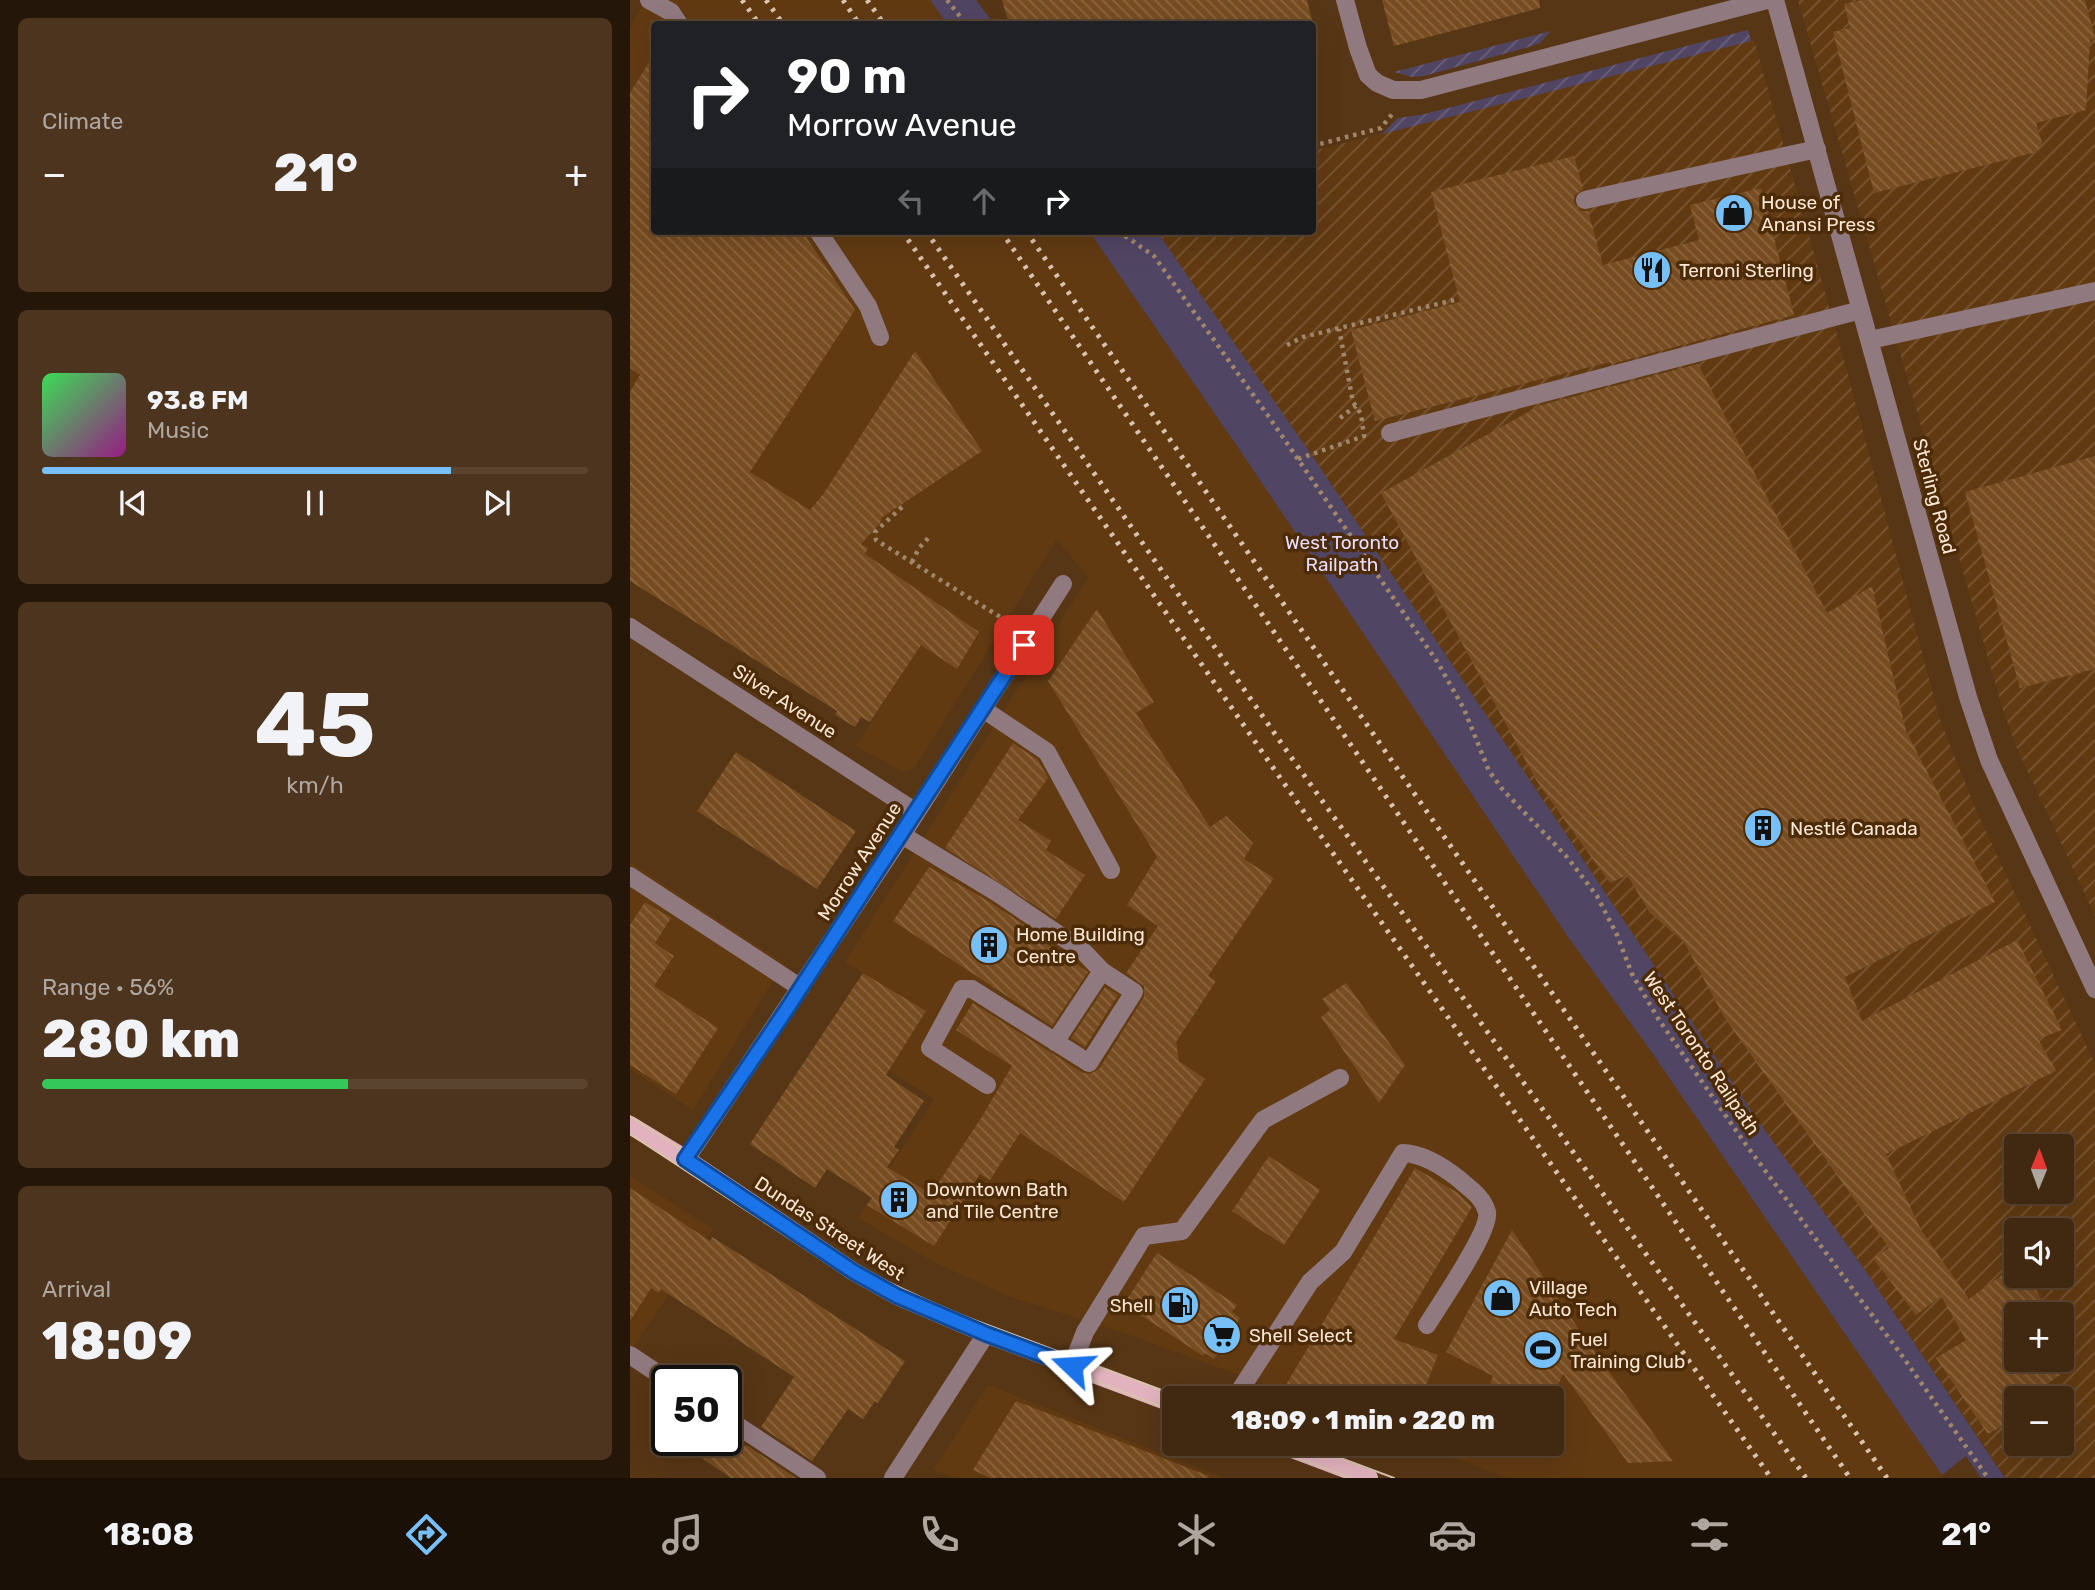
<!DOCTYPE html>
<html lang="en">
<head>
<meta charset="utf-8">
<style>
  :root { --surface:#412810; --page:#4c341e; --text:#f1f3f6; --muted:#aea69f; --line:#5a4430; --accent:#76c0f7 }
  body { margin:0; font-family:Rubik,sans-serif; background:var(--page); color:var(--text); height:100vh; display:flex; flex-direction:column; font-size:26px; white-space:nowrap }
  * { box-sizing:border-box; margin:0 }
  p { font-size:23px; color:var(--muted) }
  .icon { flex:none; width:38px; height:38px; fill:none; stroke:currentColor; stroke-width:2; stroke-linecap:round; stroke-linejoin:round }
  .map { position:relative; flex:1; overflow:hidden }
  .details { display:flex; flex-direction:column; gap:18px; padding:18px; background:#241609; width:630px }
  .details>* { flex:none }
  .banner { position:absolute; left:21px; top:21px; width:665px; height:214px; border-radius:7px; box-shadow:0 7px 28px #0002,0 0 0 2px var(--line); background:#202124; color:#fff; overflow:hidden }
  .needle { width:46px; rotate:1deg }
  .buttons { position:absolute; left:1374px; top:1134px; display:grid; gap:14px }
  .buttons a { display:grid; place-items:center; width:70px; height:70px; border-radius:7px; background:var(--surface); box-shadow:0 7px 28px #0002,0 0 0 2px var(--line); font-size:35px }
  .speed { position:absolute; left:21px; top:1365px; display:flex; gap:14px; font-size:35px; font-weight:700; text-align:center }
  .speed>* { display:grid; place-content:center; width:91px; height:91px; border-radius:50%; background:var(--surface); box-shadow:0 7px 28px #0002,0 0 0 2px var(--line); line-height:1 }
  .speed .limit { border:4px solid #111; border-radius:10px; background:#fff; color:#111 }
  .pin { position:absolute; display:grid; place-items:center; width:60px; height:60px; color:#fff; margin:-30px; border-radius:14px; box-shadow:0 4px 10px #0006 }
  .me { position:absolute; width:77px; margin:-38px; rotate:290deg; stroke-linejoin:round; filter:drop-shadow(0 0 5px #0008) }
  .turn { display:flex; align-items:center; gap:24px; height:147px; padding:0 21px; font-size:32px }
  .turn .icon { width:91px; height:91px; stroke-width:2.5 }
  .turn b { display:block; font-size:49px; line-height:60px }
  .lanes { display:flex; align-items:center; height:66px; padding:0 21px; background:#0003; justify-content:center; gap:35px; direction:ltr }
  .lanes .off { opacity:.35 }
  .big { font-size:52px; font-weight:800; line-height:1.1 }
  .details .card { flex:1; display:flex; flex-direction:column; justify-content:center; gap:10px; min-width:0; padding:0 24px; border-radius:10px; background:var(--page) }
  .details .dial { align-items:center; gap:0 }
  .dial b { font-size:91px; line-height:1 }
  .song { display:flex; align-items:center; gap:21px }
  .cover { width:84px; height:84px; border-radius:10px; background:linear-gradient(135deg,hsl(130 70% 55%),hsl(310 70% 35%)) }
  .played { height:7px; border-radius:4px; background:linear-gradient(90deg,var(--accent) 75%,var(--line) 75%) }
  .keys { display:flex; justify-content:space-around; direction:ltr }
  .heat { display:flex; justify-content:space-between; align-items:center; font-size:38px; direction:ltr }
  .charge { height:10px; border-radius:5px; background:linear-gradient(90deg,#34c759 56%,var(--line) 0) }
  .trip { position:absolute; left:532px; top:1386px; width:402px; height:70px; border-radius:7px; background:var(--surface); box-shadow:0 7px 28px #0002,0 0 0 2px var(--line); font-weight:800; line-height:70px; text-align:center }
  .menu { display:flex; height:112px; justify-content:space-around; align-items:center; background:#1a1006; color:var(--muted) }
  .menu .icon { width:49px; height:49px }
  .menu .active { color:var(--accent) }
  .menu b { font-size:32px; color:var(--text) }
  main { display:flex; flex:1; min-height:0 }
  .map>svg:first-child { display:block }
  .built { fill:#613a12 }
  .industrial { fill:url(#industrial-furrows); fill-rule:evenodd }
  .park { fill:#514564 }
  .garden { fill:url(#garden-furrows) }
  .building { fill:url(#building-back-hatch) }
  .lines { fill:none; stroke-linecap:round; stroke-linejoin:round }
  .path { stroke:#a1866c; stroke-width:4.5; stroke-dasharray:3.5 5; stroke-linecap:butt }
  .minor { stroke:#917a7f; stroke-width:18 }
  .major { stroke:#e2b3be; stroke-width:18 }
  .tram { stroke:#dac2ad; stroke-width:2 }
  .rail { stroke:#dac2ad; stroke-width:5; stroke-dasharray:3.5 7; stroke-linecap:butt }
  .route-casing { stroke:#114b97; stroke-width:18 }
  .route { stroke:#1a73e8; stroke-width:12 }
  .labels { text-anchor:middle; stroke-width:7; stroke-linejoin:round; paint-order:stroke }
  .poi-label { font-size:19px; fill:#fbe6d4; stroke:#4c2b09; text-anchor:start }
  .street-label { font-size:19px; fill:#fbe6d4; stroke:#4c2b09 }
  .park-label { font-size:19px; fill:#e8dcfc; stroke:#4c2b09 }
</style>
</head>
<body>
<main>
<section class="details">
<div class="card"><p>Climate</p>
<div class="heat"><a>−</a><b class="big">21°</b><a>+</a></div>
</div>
<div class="card">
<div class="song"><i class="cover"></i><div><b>93.8 FM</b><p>Music</p></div></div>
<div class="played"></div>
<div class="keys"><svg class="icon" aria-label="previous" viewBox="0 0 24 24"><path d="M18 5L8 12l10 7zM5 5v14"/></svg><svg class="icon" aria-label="pause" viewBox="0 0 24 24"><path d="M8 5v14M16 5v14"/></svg><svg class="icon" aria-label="next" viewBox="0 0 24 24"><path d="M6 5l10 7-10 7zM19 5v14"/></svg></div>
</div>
<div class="card dial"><b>45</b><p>km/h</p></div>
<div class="card"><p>Range · 56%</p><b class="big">280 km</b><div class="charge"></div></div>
<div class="card"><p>Arrival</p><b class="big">18:09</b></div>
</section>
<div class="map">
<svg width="1465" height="1478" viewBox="0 0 1465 1478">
  <defs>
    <pattern id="industrial-furrows" width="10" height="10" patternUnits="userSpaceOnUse" patternTransform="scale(1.75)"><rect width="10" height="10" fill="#613a12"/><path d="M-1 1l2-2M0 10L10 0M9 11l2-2" fill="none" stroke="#795634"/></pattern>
    <pattern id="garden-furrows" width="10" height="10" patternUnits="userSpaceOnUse" patternTransform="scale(1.75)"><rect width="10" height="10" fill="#514564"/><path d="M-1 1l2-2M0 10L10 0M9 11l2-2" fill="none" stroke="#6b6079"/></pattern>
    <pattern id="building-back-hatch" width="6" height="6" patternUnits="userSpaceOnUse" patternTransform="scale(1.75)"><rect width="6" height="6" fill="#774c21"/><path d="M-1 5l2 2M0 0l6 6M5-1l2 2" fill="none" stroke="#8b6640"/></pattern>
  </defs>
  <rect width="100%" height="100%" fill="#573615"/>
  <path class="built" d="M 16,0 L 300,0 L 317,24 L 24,24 L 24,231 L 459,231 L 607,446 L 938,937 L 1018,1047 L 1314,1478 L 878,1478 L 786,1444 L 922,1444 L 922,1398 L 672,1398 L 494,1333 L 375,1295 L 304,1262 L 228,1218 L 304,1099 L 259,1071 L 296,1011 L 215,962 L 458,578 L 427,539 L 284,769 L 273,772 L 226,746 L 286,651 L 0,458 L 0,27 Z
    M 0,862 L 154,963 L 63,1110 L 0,1069 Z
    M 0,1176 L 83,1229 L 3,1347 L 0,1345 Z
    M 358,1385 L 594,1478 L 326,1478 L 303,1470 Z"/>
  <path class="industrial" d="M 1168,0 L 1465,0 L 1465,916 L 1385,744 L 1373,710 Z
    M 1124,40 L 1214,360 L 1310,720 L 1346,810 L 1465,1064 L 1465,1478 L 1376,1478 L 1235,1270 L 1127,1119 L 674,444 L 525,231 L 682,231 L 683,151 ZM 1386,1146 L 1432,1146 L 1432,1192 L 1386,1192 ZM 1386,1230 L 1432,1230 L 1432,1276 L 1386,1276 ZM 1386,1314 L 1432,1314 L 1432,1360 L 1386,1360 ZM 1386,1398 L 1432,1398 L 1432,1444 L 1386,1444 Z"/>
  <path class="park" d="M 300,0 L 346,0 L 364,24 L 317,24 Z
    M 459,231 L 525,231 L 530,236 L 685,460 L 1127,1119 L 1235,1270 L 1375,1478 L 1351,1478 L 1336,1456 L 1312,1475 L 1018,1047 L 938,937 L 607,446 Z"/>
  <path class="garden" d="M 1118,30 L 1121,41 L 752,134 L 768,118 L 795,114 Z
    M 921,31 L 910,43 L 899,47 L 794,76 L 782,77 L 764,72 Z"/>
  <path class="building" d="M 372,0 L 677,0 L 683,24 L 379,24 Z
    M 752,0 L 909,0 L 910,8 L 764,46 Z
    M 1232,0 L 1455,0 L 1465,38 L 1460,40 L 1456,110 L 1406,123 L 1412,143 L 1407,152 L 1244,193 L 1203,32 L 1220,28 L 1214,4 Z
    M 24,54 L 24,231 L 172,231 L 225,310 L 120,472 L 180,510 L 194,493 L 285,351 L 352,451 L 251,518 L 251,522 L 231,544 L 238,548 L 235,554 L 349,632 L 327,669 L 291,645 L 240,722 L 231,717 L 225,727 L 205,715 L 207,711 L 0,581 L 0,392 L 10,375 L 0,368 L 0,93 Z
    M 944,156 L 953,189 L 944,196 L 944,203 L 951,211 L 958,211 L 973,265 L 1069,240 L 1060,205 L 1131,188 L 1164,315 L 981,364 L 980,362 L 745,421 L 721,330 L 830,302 L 801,192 Z
    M 1068,364 L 1197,613 L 1242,586 L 1276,731 L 1365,902 L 1215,977 L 1232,1021 L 1387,940 L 1432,1030 L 1408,1039 L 1426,1071 L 1256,1154 L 1291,1230 L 1339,1299 L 1386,1265 L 1386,1276 L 1399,1276 L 1419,1314 L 1386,1314 L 1386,1360 L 1432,1360 L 1432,1339 L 1445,1365 L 1396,1398 L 1386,1398 L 1386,1419 L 1358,1434 L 1306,1358 L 1336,1340 L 1311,1296 L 1286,1315 L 1243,1258 L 1259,1248 L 1094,1017 L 1054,942 L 1020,913 L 997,875 L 980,883 L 906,780 L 751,493 L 911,405 Z
    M 1465,456 L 1465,669 L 1390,688 L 1335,492 Z
    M 467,609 L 524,702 L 506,713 L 580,827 L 596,816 L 623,843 L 614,859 L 644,878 L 578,976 L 586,981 L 546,1042 L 549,1061 L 575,1079 L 494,1202 L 390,1133 L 360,1180 L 350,1174 L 304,1246 L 237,1205 L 242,1198 L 197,1169 L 185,1188 L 120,1144 L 233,973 L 296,1011 L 256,1075 L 294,1101 L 264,1147 L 269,1150 L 257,1167 L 301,1194 L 351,1118 L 382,1066 L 326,1030 L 343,1003 L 453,1073 L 459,1074 L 469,1069 L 514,997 L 514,986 L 496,973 L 528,926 L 497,905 L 527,857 L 418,681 Z
    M 383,743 L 408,760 L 418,778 L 388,820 L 421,841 L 416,850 L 455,875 L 426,919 L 315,848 Z
    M 106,752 L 226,831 L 187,889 L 67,811 Z
    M 299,867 L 360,902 L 414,938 L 412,941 L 458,972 L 422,1026 L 263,921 Z
    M 15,902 L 41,918 L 25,943 L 44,956 L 24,986 L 88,1028 L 46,1094 L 0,1065 L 0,925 Z
    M 716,983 L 775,1065 L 749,1103 L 691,1017 L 700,1010 L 692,999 Z
    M 475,987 L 488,995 L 455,1047 L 441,1038 Z
    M 639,1156 L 690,1190 L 654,1245 L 602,1211 Z
    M 785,1168 L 828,1193 L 842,1207 L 764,1339 L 808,1355 L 791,1398 L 671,1398 L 654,1388 Z
    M 0,1188 L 80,1241 L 82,1237 L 122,1262 L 275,1361 L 248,1403 L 245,1401 L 233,1419 L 218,1409 L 182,1461 L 131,1427 L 164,1377 L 31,1289 L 28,1293 L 21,1288 L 0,1321 Z
    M 882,1230 L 952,1334 L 1043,1461 L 998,1463 L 933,1374 L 922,1398 L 854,1398 L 863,1376 L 816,1352 Z
    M 527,1253 L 607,1305 L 602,1312 L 610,1318 L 584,1359 L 575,1353 L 573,1356 L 494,1304 Z
    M 386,1401 L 579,1476 L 578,1478 L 360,1478 L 343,1470 Z
    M 96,1437 L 111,1448 L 113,1445 L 118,1446 L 166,1478 L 101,1478 L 73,1459 L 86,1440 L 96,1440 Z"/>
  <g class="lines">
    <path class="path" d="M 317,0 L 336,24
      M 682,146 L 751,128 L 763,113
      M 488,231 L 524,256 L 639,417 L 808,663 L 834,709 L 859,771 L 873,790 L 937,857 L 967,896 L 987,935 L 1002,974 L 1029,1020 L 1114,1142 L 1273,1357 L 1358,1478
      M 657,345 L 673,337 L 824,300
      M 710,418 L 726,406
      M 668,459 L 734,436 L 731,414 L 723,402 L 709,329
      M 272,507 L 245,532 L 246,540 L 380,623
      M 282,562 L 289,548 L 301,535"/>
    <path class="minor" d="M 19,0 L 41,12 L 49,24
      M 715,0 L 728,48 L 738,75 L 747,83 L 763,90 L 791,90 L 1137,0
      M 1145,0 L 1338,697 L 1359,760 L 1465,989
      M 955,200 L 1187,149
      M 188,231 L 238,306 L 250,337
      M 1240,340 L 1465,291
      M 760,433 L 1231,310
      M 0,627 L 286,812
      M 353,709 L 417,752 L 481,870
      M 272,835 L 366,892 L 453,951 L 472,971
      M 0,876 L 171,988
      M 357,1085 L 300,1048 L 332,989 L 342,989 L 459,1063 L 504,992 L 472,971 L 425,1042
      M 56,1159 L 272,835 L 433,584
      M 0,1355 L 39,1381
      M 442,1366 L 455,1332 L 514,1236 L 552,1231 L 633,1120 L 710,1078
      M 605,1398 L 680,1282 L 713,1252 L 773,1153 C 794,1154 814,1167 830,1180 C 841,1190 853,1197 857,1212 C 861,1231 809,1305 797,1325
      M 96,1418 L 187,1478
      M 263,1478 L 356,1334"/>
    <path class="major" d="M 0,1125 L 56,1159 L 224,1272 L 267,1296 L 356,1334 L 544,1404
      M 649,1444 L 739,1478"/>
    <path class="tram" d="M 0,1116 L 243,1275 L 320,1311 L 553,1398
      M 0,1134 L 200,1265 L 260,1300 L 314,1324 L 544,1411
      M 630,1444 L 721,1478
      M 673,1444 L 764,1478"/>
    <path class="rail" d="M 112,0 L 129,24
      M 136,0 L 153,24
      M 213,0 L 229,24
      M 237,0 L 254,24
      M 272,231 L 644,769 L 1141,1478
      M 296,231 L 661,757 L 1176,1478
      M 371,231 L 1220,1478
      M 396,231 L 1257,1478"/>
  </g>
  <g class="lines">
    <defs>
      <path id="route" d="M 394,645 L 157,1009 L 55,1159 L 224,1272 L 267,1296 L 356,1334 L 442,1366"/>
    </defs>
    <use href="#route" class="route-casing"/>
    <use href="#route" class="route"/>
  </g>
  <defs>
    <symbol id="shop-disc" viewBox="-11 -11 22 22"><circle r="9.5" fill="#76c0f7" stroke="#4c2b09"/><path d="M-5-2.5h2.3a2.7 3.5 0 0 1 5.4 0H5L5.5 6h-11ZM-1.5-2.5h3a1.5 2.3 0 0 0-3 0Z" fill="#111"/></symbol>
    <symbol id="restaurant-disc" viewBox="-11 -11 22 22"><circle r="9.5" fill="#76c0f7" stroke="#4c2b09"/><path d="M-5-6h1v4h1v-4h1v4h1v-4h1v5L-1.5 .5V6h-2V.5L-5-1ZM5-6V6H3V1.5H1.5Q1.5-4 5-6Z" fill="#111"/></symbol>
    <symbol id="building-disc" viewBox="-11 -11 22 22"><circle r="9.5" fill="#76c0f7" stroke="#4c2b09"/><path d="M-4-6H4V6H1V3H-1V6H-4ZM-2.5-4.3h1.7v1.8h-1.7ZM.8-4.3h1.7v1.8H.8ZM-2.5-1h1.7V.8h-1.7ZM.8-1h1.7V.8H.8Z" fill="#111"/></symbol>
    <symbol id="fuel-disc" viewBox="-11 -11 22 22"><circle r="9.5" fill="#76c0f7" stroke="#4c2b09"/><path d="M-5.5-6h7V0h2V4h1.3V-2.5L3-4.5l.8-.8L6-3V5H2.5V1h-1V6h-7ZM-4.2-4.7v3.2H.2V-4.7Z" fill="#111"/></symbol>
    <symbol id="supermarket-disc" viewBox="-11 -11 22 22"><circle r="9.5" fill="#76c0f7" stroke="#4c2b09"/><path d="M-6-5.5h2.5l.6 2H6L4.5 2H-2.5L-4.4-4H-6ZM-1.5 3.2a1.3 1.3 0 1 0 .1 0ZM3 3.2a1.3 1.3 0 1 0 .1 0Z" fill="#111"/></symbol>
    <symbol id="stadium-disc" viewBox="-11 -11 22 22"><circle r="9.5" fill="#76c0f7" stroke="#4c2b09"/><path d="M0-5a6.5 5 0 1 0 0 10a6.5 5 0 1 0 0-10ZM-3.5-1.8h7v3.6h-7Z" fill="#111"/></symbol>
  </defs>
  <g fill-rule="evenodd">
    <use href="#shop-disc" x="1082" y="191" width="44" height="44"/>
    <use href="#restaurant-disc" x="1000" y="248" width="44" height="44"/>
    <use href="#building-disc" x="1111" y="806" width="44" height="44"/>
    <use href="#building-disc" x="337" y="923" width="44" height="44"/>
    <use href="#building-disc" x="247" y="1178" width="44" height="44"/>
    <use href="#shop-disc" x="850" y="1276" width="44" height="44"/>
    <use href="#fuel-disc" x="528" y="1283" width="44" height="44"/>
    <use href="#supermarket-disc" x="570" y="1313" width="44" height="44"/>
    <use href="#stadium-disc" x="891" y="1328" width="44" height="44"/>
  </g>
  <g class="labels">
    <g class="poi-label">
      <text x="1131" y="209">House of<tspan x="1131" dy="22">Anansi Press</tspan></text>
      <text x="1049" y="277">Terroni Sterling</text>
      <text x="1160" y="835">Nestlé Canada</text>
      <text x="386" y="941">Home Building<tspan x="386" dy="22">Centre</tspan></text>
      <text x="296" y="1196">Downtown Bath<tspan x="296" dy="22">and Tile Centre</tspan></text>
      <text x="899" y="1294">Village<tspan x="899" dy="22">Auto Tech</tspan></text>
      <text x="523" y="1312" text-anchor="end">Shell</text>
      <text x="619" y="1342">Shell Select</text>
      <text x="940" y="1346">Fuel<tspan x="940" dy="22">Training Club</tspan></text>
    </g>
    <g class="street-label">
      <text transform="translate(1305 496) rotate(75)" y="7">Sterling Road</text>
      <text transform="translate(155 701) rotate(33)" y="7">Silver Avenue</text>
      <text transform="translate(229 861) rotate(-57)" y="7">Morrow Avenue</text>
      <text transform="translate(1072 1053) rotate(56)" y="7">West Toronto Railpath</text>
      <text transform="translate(200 1228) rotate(33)" y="7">Dundas Street West</text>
    </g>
    <g class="park-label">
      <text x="712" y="549">West Toronto<tspan x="712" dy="22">Railpath</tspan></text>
    </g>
  </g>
</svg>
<div class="buttons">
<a><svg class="needle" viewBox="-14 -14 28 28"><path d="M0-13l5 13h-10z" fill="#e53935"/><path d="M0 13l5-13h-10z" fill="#aea69f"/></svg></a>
<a><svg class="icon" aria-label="sound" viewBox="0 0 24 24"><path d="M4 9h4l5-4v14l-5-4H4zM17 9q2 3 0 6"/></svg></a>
<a>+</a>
<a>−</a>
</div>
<div class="speed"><div class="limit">50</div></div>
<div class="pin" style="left:394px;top:645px;background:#d93025"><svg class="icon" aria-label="arrive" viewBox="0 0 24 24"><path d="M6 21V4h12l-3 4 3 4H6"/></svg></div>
<svg class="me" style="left:442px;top:1366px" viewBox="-20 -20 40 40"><path d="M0-17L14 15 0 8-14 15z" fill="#1a73e8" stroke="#fff" stroke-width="4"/></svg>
<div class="trip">18:09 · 1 min · 220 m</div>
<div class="banner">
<div class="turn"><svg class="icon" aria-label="right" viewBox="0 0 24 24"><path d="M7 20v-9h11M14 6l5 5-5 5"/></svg><div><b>90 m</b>Morrow Avenue</div></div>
<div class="lanes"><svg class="icon off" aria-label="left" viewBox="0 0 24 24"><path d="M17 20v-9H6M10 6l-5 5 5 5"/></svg><svg class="icon off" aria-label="ahead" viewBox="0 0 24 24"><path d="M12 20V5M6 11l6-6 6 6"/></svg><svg class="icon" aria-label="right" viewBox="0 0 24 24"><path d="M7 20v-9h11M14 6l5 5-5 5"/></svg></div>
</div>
</div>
</main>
<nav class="menu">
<b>18:08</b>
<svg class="icon active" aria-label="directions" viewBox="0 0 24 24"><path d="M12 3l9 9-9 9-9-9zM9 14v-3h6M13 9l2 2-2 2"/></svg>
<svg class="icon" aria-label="music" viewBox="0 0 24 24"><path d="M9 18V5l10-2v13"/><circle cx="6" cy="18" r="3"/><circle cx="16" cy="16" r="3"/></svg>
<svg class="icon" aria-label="phone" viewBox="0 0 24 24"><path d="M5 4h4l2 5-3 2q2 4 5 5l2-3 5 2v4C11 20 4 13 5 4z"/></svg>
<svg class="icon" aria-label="climate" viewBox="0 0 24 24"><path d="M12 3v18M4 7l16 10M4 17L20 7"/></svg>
<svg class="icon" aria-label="car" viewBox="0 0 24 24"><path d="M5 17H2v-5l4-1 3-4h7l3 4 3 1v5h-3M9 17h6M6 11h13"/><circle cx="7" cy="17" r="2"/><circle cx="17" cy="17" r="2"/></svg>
<svg class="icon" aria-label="filters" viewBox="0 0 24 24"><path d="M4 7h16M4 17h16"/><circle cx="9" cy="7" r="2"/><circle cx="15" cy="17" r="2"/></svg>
<b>21°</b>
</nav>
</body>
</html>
